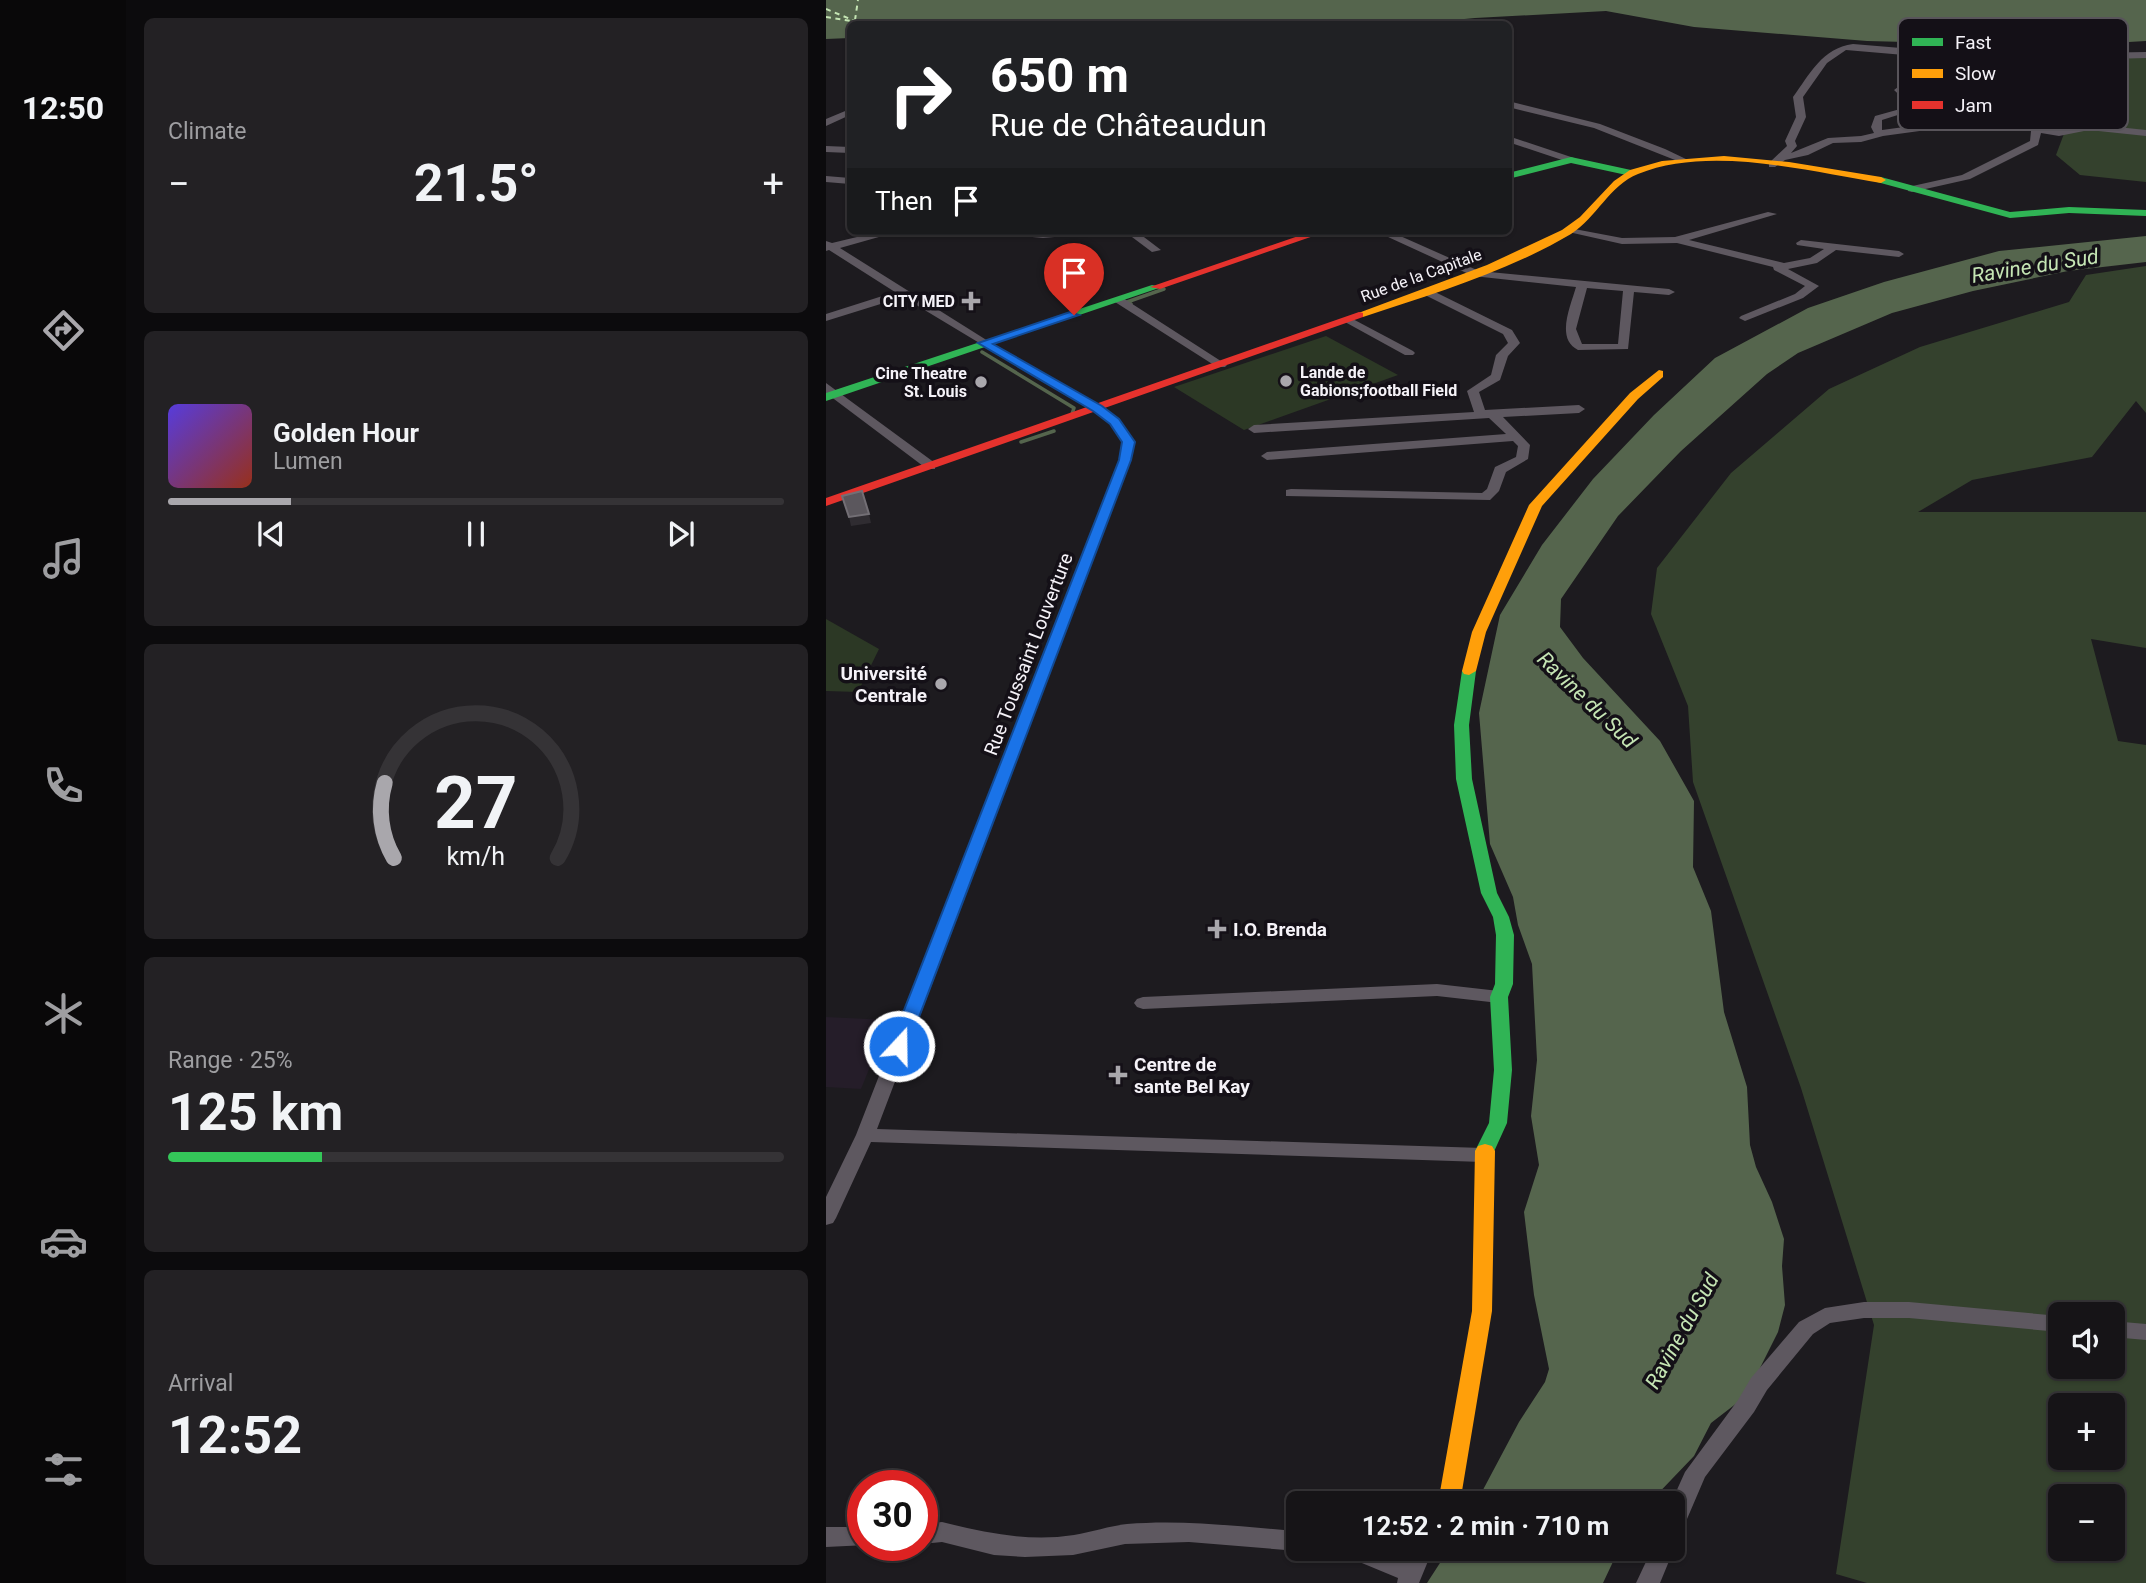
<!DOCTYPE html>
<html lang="en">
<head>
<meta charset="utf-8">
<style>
  :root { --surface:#161417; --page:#232124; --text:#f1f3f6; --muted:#9e9ea1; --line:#353336; --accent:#a9a7ac }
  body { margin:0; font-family:Roboto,sans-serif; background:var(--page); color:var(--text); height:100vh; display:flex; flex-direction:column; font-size:26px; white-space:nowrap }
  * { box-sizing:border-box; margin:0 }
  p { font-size:23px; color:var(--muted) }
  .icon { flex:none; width:38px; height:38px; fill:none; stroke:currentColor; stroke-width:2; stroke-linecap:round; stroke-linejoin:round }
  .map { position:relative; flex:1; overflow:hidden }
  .panel { display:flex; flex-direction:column; gap:18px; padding:18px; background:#0c0b0d; width:700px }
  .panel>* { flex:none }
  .hud { position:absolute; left:21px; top:21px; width:665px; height:214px; border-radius:10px; box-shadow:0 2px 5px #0004,0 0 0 2px var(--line); background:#202124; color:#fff; overflow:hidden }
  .fabs { position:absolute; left:1222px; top:1302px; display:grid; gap:14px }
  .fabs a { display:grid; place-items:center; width:77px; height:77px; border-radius:10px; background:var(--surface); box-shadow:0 2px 5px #0004,0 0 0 2px var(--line); font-size:35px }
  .speed { position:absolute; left:21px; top:1470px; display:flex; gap:14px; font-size:35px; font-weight:700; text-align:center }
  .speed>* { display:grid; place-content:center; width:91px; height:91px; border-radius:50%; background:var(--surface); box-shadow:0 2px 5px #0004,0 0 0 2px var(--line); line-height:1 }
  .speed .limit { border:10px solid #d22; background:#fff; color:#111 }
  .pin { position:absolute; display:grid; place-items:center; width:60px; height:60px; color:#fff; margin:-72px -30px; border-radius:50% 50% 50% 0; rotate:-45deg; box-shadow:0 0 7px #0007 }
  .pin .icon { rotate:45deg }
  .me { position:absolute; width:77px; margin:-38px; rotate:21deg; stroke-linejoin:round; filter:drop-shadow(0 0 5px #0008) }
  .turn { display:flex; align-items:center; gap:24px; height:147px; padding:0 28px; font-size:32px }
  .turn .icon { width:91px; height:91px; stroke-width:2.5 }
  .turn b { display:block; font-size:49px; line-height:60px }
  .then { display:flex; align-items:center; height:66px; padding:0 28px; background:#0003; gap:14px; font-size:26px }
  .big { font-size:52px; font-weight:700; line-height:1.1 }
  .panel .tile { flex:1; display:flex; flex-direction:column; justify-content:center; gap:10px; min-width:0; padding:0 24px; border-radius:10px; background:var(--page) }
  .panel .dial { align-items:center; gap:0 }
  .dial svg { height:182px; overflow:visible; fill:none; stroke:var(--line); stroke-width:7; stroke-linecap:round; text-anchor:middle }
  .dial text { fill:var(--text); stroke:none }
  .song { display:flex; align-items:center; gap:21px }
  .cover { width:84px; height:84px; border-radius:10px; background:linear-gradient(135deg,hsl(250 70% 55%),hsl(10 70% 35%)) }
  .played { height:7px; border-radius:4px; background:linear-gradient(90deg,var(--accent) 20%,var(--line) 20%) }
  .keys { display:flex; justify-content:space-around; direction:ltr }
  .heat { display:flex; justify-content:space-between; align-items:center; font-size:38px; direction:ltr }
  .charge { height:10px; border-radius:5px; background:linear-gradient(90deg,#34c759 25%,var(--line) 0) }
  .trip { position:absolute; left:460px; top:1491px; width:399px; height:70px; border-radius:10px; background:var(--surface); box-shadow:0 2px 5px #0004,0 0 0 2px var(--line); font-weight:700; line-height:70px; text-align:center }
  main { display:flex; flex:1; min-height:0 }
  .tabs { display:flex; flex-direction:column; width:126px; justify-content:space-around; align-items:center; background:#090809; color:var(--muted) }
  .tabs .icon { width:49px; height:49px }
  .tabs .active { color:var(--accent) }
  .tabs b { font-size:32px; color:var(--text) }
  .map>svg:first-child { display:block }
  .built { fill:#251d29 }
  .green { fill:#2c3825 }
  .forest { fill:#34412d; fill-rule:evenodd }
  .water { fill:#55654d }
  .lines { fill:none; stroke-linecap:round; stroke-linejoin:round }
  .stream { stroke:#55654d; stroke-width:3.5 }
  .ferry { stroke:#c5e5b4; stroke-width:2; stroke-dasharray:5 4.5; stroke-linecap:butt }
  .street { fill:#5e5860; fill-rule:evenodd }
  .fast { fill:#30b455; fill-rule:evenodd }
  .slow { fill:#ff9f0a; fill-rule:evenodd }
  .jam { fill:#e5322d; fill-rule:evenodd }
  .shaded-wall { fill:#2f2c31 }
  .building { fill:#5b575d; stroke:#736f75; stroke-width:2 }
  .route { fill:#1a73e8; stroke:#114b97; stroke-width:2 }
  .poi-dot { fill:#a9a7ac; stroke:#141017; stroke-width:2.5 }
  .labels { text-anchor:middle; stroke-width:7; stroke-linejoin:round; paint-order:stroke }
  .far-street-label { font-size:16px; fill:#f5f2f8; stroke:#141017 }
  .far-poi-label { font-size:16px; font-weight:bold; fill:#f5f2f8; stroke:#141017; text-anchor:end }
  .street-label { font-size:19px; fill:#f5f2f8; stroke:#141017 }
  .poi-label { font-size:19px; font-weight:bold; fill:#f5f2f8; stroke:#141017; text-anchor:start }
  .water-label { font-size:21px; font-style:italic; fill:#c5e5b4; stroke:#141017 }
  .key { fill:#141017; stroke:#58545a; stroke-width:2 }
  .key-label { font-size:19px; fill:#f5f2f8 }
</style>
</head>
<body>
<main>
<nav class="tabs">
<b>12:50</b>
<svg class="icon active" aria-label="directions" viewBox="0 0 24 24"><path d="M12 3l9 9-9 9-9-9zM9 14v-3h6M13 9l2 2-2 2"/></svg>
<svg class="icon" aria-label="music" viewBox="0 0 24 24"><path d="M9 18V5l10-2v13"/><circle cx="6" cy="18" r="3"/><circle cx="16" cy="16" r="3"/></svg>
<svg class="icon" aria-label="phone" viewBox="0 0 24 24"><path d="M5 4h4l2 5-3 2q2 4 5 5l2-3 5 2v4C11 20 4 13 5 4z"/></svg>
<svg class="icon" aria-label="climate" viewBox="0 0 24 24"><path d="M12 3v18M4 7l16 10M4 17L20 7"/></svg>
<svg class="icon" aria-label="car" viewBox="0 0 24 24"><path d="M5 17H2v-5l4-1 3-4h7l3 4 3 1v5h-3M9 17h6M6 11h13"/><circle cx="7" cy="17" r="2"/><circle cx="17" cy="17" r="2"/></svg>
<svg class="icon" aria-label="filters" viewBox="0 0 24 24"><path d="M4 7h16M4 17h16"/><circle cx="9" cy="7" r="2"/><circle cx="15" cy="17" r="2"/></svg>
</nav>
<section class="panel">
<div class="tile"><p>Climate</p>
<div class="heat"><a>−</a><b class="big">21.5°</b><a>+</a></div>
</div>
<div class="tile">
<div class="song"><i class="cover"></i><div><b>Golden Hour</b><p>Lumen</p></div></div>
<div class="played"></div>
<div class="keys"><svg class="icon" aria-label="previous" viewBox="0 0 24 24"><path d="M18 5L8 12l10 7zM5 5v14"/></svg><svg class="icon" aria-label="pause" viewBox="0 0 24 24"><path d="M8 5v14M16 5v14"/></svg><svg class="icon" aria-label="next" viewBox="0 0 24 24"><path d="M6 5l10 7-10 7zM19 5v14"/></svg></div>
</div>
<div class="tile dial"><svg viewBox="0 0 100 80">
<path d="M14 69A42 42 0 1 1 86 69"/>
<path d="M14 69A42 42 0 0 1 10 36" stroke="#a9a7ac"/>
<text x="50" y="56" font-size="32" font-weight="700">27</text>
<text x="50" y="72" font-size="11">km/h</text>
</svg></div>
<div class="tile"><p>Range · 25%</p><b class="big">125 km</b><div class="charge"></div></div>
<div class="tile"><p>Arrival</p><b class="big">12:52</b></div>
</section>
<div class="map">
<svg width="1320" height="1583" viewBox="0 0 1320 1583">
  <rect width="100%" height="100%" fill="#1d1b1f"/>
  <path class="built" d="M 0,1017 L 63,1020 L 35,1089 L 0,1087 Z"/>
  <path class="green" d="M 500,336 L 572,375 L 418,430 L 348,387 Z
    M 0,619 L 53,649 L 32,692 L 0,691 Z"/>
  <path class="forest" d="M 1103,56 L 1289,60 L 1320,56 L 1320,182 L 1254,175 L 1230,155 L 1242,123 L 1150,92 L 1109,72 Z
    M 1320,266 L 1320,413 L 1310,401 L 1266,457 L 1146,480 L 1092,512 L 1320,512 L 1320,648 L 1265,639 L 1292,741 L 1320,745 L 1320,1583 L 1041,1583 L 1010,1574 L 1048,1325 L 975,1088 L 867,782 L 862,706 L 825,614 L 831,568 L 905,473 L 1003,389 L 1094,347 L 1243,302 L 1260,275 ZM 1234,1314 L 1286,1314 L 1286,1367 L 1234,1367 ZM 1234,1405 L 1286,1405 L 1286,1458 L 1234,1458 ZM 1234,1496 L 1286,1496 L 1286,1549 L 1234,1549 Z"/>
  <path class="water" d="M 0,0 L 1320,0 L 1320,41 L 1234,46 L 1041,41 L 868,27 L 780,11 L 649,18 L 586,24 L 24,24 L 24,38 L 0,39 Z
    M 1320,236 L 1320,262 L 1242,271 L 1147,291 L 1066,313 L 972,353 L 941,374 L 855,451 L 792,516 L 735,599 L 734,627 L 757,658 L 834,741 L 868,801 L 867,867 L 885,911 L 898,1012 L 921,1087 L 924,1145 L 930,1167 L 946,1202 L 958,1239 L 956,1266 L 959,1305 L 952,1332 L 920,1396 L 885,1423 L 868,1456 L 823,1503 L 650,1503 L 693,1422 L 719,1382 L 723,1369 L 708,1295 L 698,1212 L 713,1165 L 705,1116 L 711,1060 L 706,964 L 692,925 L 687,897 L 664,844 L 653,713 L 674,615 L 716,545 L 767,479 L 828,415 L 889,358 L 982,308 L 1058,282 L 1173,251 Z
    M 623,1549 L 793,1549 L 777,1583 L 601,1583 Z"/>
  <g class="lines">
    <path class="stream" d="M 305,304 L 301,302 L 338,289
      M 156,352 L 248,408 L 246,414
      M 195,442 L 228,431"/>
    <path class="ferry" d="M 0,9 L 29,21
      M 0,17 L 25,21
      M 29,20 L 32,0"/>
    <path class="street" d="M 1027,44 L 1159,55 L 1320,52 L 1320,58 L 1212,61 L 1100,59 L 1092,63 L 1093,80 L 1079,90 L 1097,107 L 1056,120 L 1056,130 L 1152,117 L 1233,130 L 1263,124 L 1320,130 L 1320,136 L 1263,130 L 1233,136 L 1215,133 L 1212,145 L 1144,179 L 1086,192 L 1082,191 L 1082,187 L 1136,175 L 1204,141 L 1205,131 L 1152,123 L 1057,136 L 1035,142 L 1007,143 L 982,155 L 959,160 L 949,167 L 943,167 L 943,163 L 961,146 L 959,141 L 970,117 L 967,97 C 984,74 996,48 1027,44 ZM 1020,50 L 1090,56 L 1082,65 L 1083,79 L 1068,90 L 1085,106 L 1049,116 L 1045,127 L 1048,133 L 1035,136 L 1002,138 L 965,153 L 971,146 L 969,141 L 980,117 L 977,97 L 1001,63 Z
      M 682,101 L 774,124 L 839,149 L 862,160 L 854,162 L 768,128 L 682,107 Z
      M 24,109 L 24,115 L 0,126 L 0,119 Z
      M 682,136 L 748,158 L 750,160 L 742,162 L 682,142 Z
      M 0,146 L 24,147 L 24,153 L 0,152 Z
      M 0,176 L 24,178 L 24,184 L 0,182 Z
      M 942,212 L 951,214 L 863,240 L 958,263 L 984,258 L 998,249 L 971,245 L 970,243 L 975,240 L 1073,251 L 1078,254 L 1073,257 L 1010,250 L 991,263 L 962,269 L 993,286 L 977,298 L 919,321 L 913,318 L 915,316 L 969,294 L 979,286 L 948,270 L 947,267 L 851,243 L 796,244 L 738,231 L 743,228 L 796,238 L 849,237 Z
      M 56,231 L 74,231 L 14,248 L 162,341 L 276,406 L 292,418 L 309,442 L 305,460 L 51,1129 L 657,1148 L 664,1150 L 667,1155 L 664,1160 L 657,1162 L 45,1142 L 10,1218 L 7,1223 L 0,1225 L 0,1197 L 30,1135 L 293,460 L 297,442 L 284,424 L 268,412 L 77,297 L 0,321 L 0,314 L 69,292 L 3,250 L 0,251 L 0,241 L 6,243 Z
      M 169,231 L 268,231 L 263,234 L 217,238 L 174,234 Z
      M 298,231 L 310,231 L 335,250 L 326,252 Z
      M 549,231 L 563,231 L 653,271 L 843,289 L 849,292 L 843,295 L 808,292 L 802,349 L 752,350 C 729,339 745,305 750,287 L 647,276 ZM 761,288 L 797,291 L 792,344 L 756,344 L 750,329 Z
      M 597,290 L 605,290 L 686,330 L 694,343 L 682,356 L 674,380 L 653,392 L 659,410 L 753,405 L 759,409 L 753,413 L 677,417 L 704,445 L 702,459 L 680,472 L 673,491 L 664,500 L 460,496 L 460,490 L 465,489 L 656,493 L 661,489 L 669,467 L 690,457 L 692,446 L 687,441 L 441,460 L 435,456 L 441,452 L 680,434 L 663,418 L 428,433 L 422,429 L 428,425 L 648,412 L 641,391 L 665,375 L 670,355 L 682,343 L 677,334 L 597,294 Z
      M 289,298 L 297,298 L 401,365 L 399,367 L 391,367 L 289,302 Z
      M 523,317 L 587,351 L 589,353 L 587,355 L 579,355 L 519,322 L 519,318 Z
      M 0,383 L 109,463 L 109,469 L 101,469 L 0,393 Z
      M 611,984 L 673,991 L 679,993 L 682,997 L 679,1001 L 673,1003 L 611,996 L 317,1009 L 311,1007 L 308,1003 L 311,999 L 317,997 Z
      M 1038,1302 L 1083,1302 L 1234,1316 L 1234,1332 L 1083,1318 L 1038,1318 L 1004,1323 L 987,1334 L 941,1390 L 928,1412 L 879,1477 L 855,1533 L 847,1536 L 845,1503 L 859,1472 L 912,1400 L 925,1378 L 973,1322 L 999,1308 Z
      M 1286,1321 L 1320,1324 L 1320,1340 L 1286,1337 Z
      M 116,1522 C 160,1533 203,1542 248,1535 C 266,1532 283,1526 301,1524 C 358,1519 415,1527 472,1531 L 472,1549 L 477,1549 L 472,1551 L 363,1542 L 299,1544 L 247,1555 L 199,1557 L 168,1555 L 116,1542 L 96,1544 L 96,1524 Z
      M 0,1527 L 37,1527 L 37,1545 L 41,1545 L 0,1547 Z
      M 847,1546 L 848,1549 L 834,1583 L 810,1583 L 826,1549 L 847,1549 Z
      M 516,1549 L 552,1549 L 580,1560 L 585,1549 L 607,1549 L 593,1583 L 571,1583 L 572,1578 L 519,1556 Z"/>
    <path class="fast" d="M 745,157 L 805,170 L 810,173 L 805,176 L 745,163 L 682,179 L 682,173 Z
      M 1055,177 L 1184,212 L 1243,207 L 1320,210 L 1320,216 L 1243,213 L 1184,218 L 1051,182 L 1051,178 Z
      M 326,285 L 336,287 L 0,401 L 0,393 Z
      M 643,667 L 650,671 L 643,725 L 646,779 L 671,893 L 683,917 L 688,935 L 687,984 L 682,997 L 686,1070 L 681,1123 L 666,1156 L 659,1158 L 652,1156 L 649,1151 L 663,1123 L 668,1070 L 664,997 L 669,984 L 670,935 L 667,917 L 655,893 L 630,779 L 628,725 L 636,671 Z"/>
    <path class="slow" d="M 898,156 L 963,162 L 1055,177 L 1060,180 L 1055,183 C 982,171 883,145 812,174 C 784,185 770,218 745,234 C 681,272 607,294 537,317 L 527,315 L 661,265 L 736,230 L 754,217 L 788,181 L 804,170 L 836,161 Z
      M 833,370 L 837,371 L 837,377 L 812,399 L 716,506 L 660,632 L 650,671 L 643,675 L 638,674 L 636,671 L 646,632 L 703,505 L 804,393 Z
      M 659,1144 L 666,1146 L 669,1151 L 666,1311 L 634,1503 L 612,1503 L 646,1311 L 649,1151 L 652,1146 Z"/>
    <path class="jam" d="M 487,231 L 502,231 L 334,289 L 324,287 Z
      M 533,312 L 537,313 L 537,317 L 0,506 L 0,498 Z"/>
  </g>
  <path class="shaded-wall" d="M 43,514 L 45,523 L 25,526 L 23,517 Z"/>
  <path class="building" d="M 36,491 L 43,514 L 23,517 L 16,496 Z"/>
  <path class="route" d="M 244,312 L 253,315 L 167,344 L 276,406 L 293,419 L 309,442 L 305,460 L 82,1046 L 79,1051 L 66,1051 L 64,1046 L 293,460 L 296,442 L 284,424 L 267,411 L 152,343 Z"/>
  <g class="poi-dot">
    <path d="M141.5 290.5h7v7h7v7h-7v7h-7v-7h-7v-7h7z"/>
    <circle cx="460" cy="381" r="7"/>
    <circle cx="155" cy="382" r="7"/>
    <circle cx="115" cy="684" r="7"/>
    <path d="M387.5 918.5h7v7h7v7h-7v7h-7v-7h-7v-7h7z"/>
    <path d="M288.5 1064.5h7v7h7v7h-7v7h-7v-7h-7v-7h7z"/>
  </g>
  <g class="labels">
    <g class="far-street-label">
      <text transform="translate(595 275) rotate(-20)" y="6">Rue de la Capitale</text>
    </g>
    <g class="far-poi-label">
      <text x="129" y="307">CITY MED</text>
      <text x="474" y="378" text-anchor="start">Lande de<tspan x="474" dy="18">Gabions;football Field</tspan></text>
      <text x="141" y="379">Cine Theatre<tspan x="141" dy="18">St. Louis</tspan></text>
    </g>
    <g class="street-label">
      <text transform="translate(202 654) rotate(-69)" y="7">Rue Toussaint Louverture</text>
    </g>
    <g class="poi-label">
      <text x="101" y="680" text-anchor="end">Université<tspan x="101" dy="22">Centrale</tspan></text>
      <text x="407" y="936">I.O. Brenda</text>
      <text x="308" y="1071">Centre de<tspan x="308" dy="22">sante Bel Kay</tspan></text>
    </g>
    <g class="water-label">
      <text transform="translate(1209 266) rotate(-9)" y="7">Ravine du Sud</text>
      <text transform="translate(761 700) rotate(44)" y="7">Ravine du Sud</text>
      <text transform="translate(856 1331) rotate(-61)" y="7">Ravine du Sud</text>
    </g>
  </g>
  <rect x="1072" y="18" width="230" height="112" rx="10" class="key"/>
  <rect x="1086" y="38" width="31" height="8" fill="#30b455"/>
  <rect x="1086" y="69" width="31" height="9" fill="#ff9f0a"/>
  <rect x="1086" y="101" width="31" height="8" fill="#e5322d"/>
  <g class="key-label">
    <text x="1129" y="49">Fast</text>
    <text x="1129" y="80">Slow</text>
    <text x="1129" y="112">Jam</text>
  </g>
</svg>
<div class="fabs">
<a><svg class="icon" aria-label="sound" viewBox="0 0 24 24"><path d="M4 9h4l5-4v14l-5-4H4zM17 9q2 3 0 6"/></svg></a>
<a>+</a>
<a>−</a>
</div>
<div class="speed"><div class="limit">30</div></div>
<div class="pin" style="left:248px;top:315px;background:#d93025"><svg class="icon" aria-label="arrive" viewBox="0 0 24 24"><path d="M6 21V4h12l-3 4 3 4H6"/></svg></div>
<svg class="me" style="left:73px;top:1046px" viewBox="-20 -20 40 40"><circle r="17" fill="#1a73e8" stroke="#fff" stroke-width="3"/><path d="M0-11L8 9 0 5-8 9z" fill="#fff"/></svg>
<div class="trip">12:52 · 2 min · 710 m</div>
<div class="hud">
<div class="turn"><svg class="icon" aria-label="right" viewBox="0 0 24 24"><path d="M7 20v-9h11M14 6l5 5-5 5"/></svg><div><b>650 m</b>Rue de Châteaudun</div></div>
<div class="then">Then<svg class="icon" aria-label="arrive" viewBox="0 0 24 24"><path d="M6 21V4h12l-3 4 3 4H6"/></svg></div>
</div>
</div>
</main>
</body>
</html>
